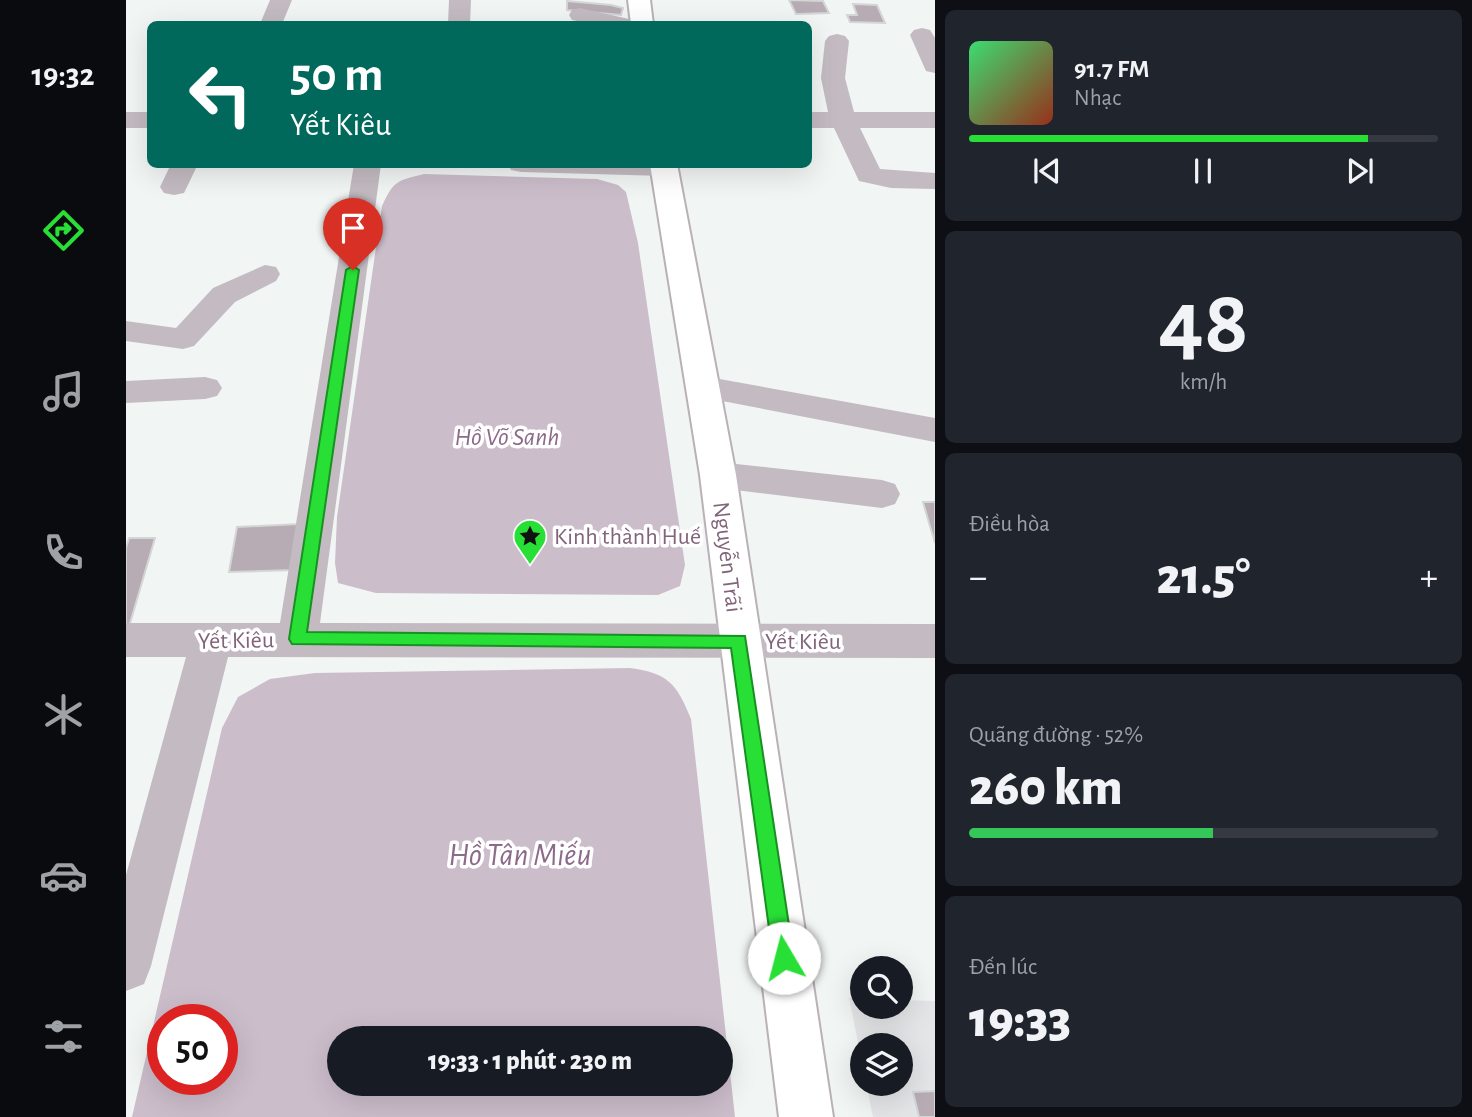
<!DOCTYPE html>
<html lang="vi">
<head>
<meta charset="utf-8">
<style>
  :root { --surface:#171b24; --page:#20242c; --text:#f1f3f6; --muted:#9ea1a6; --line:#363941; --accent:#27df35 }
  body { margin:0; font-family:"Alegreya Sans",sans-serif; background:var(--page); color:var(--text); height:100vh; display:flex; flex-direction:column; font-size:26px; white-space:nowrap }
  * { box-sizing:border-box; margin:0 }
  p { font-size:23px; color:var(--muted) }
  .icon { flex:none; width:38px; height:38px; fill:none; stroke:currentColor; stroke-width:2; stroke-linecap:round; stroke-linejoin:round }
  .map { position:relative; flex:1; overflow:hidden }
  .side { display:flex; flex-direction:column; gap:10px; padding:10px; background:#0d0f14; width:537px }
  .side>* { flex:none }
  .hud { position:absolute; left:21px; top:21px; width:665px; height:147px; border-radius:10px; box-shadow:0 7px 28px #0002; background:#00695c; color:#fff; overflow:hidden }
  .controls { position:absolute; left:724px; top:956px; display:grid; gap:14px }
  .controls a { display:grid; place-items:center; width:63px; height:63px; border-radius:50%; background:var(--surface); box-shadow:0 7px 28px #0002; font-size:35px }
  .speed { position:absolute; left:21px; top:1004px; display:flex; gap:14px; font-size:35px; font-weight:700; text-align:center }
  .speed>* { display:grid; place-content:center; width:91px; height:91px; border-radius:50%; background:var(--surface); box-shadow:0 7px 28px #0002; line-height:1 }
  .speed .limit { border:10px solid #d22; background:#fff; color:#111 }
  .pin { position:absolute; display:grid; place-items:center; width:60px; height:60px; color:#fff; margin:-72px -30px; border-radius:50% 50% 50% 0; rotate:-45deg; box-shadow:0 0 7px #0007 }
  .pin .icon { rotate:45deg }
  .me { position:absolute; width:77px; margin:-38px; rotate:352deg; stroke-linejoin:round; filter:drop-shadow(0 0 5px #0008) }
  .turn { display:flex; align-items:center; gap:24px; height:147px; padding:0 28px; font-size:32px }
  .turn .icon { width:91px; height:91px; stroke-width:2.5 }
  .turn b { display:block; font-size:49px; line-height:60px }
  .big { font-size:52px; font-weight:800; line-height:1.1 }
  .side .tile { flex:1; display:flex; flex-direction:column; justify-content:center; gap:10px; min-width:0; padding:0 24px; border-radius:10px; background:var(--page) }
  .side .dial { align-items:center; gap:0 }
  .dial b { font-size:91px; line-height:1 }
  .song { display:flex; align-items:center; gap:21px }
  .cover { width:84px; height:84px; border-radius:10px; background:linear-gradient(135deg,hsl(140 70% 55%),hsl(10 70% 35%)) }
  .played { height:7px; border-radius:4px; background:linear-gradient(90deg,var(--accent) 85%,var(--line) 85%) }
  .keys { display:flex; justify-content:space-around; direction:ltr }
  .heat { display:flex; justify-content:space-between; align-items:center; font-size:38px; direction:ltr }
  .charge { height:10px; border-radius:5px; background:linear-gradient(90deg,#34c759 52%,var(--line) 0) }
  .trip { position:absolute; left:201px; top:1026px; width:406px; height:70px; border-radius:35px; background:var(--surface); box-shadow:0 7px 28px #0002; font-weight:800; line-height:70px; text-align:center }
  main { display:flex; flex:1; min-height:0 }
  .tab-bar { display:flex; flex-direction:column; width:126px; justify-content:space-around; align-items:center; background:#090b0e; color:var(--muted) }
  .tab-bar .icon { width:49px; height:49px }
  .tab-bar .active { color:var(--accent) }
  .tab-bar b { font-size:32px; color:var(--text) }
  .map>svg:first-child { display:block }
  .built { fill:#e4e5e6 }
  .water { fill:#cbbdca; fill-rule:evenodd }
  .building { fill:#b7abb4; stroke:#d4d6d6; stroke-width:2 }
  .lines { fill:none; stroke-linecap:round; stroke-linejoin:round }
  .major-casing { stroke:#b9b1b7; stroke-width:4 }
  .minor { fill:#c3bbc1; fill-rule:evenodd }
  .major { fill:#fff; fill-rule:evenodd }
  .route { fill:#27df35; stroke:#199122; stroke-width:2 }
  .labels { text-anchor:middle; stroke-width:7; stroke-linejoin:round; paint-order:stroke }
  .poi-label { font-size:24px; fill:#816479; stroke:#fff; text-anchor:start }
  .street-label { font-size:24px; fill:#816479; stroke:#fff }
  .water-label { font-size:26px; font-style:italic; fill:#8c6a89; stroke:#fff }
  .near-water-label { font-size:32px; font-style:italic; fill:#8c6a89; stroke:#fff }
</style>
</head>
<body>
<main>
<nav class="tab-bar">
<b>19:32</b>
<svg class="icon active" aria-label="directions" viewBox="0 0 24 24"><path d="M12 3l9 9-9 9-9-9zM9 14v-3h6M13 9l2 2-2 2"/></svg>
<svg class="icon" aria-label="music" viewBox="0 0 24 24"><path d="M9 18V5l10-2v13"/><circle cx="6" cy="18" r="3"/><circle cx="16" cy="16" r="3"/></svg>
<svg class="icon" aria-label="phone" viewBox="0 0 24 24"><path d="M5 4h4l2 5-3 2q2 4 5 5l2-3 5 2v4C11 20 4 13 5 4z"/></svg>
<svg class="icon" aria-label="climate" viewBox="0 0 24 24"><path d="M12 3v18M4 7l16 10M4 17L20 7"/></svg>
<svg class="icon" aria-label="car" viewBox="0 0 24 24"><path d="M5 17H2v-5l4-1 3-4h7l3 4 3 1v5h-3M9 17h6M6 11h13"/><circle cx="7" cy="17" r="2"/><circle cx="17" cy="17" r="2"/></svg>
<svg class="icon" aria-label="filters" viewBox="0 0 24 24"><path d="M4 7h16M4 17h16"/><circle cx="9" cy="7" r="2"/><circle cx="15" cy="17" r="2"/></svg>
</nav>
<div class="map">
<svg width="809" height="1117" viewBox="0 0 809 1117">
  <rect width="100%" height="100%" fill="#f1f5f4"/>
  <path class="built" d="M 723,998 L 737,998 L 737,1006 L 775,1006 L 775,1000 L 809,1001 L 809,1117 L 747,1117 L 740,1083 L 775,1083 L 775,1045 L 737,1045 L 737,1067 Z"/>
  <path class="water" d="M 298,174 L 471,179 L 492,185 L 500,192 L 512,243 L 559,565 L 554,586 L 532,595 L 250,593 L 212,583 L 209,563 L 211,517 L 256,206 C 268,180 271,181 298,174 Z
    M 504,668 C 542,673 551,684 565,719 L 609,1117 L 6,1117 L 96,728 L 112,697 L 144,679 L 189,673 ZM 37,1020 L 96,1020 L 96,1080 L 37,1080 ZM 214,1038 L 595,1038 L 595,1083 L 214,1083 Z"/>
  <path class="building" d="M 663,0 L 697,1 L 703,13 L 670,14 Z
    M 441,1 L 485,5 L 497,8 L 495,15 L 441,10 Z
    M 727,4 L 751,5 L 759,23 L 724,22 L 721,15 L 731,15 Z
    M 797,502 L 809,502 L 809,543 L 803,523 Z
    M 173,524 L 168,570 L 103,572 L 111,527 Z
    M 3,538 L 29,538 L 0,637 L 0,548 Z
    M 809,1091 L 809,1117 L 793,1117 L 787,1092 Z"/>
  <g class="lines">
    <defs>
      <path id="major" d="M 502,0 L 524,0 L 527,24 L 505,24 Z
        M 524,164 L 551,164 L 610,475 L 707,1117 L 653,1117 L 574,475 Z"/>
    </defs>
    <use href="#major" class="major-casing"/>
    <path class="minor" d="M 144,0 L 166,0 L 156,24 L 134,24 Z
      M 323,0 L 345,0 L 344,24 L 322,24 Z
      M 454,8 L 503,19 L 506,24 L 466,24 L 446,20 L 443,15 L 446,10 Z
      M 796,28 L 804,30 L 809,38 L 809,73 L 800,71 L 784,35 L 788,30 Z
      M 711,34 L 719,36 L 723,41 L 719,78 L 728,112 L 809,112 L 809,128 L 734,128 L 754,169 L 809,173 L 809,189 L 765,188 L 733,181 L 708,128 L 682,128 L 682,112 L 702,112 L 695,78 L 699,41 L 703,36 Z
      M 0,112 L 24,112 L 24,128 L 0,128 Z
      M 45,164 L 72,164 L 58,193 L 48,195 L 38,193 L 34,187 Z
      M 228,164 L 255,164 L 194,623 L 809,624 L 809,658 L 102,657 L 25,966 L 18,984 L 0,991 L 0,875 L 60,657 L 0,657 L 0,623 L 154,623 Z
      M 382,164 L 549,164 L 552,168 L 548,174 L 538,176 L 395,172 L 385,170 Z
      M 139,265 L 150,267 L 154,274 L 150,281 L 109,302 L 68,346 L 57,349 L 0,341 L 0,321 L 50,328 L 87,288 Z
      M 577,376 L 809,418 L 809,442 L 565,395 L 560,387 L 565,379 Z
      M 79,377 L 91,380 L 96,388 L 91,396 L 79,399 L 0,403 L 0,381 Z
      M 592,462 L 756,480 L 769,484 L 774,494 L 769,504 L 756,508 L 592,488 L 579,484 L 574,475 L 579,466 Z"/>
    <use href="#major" class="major"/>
  </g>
  <path class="route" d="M 227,266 L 233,270 L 181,632 L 619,636 L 668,958 L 665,966 L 658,969 L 650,966 L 647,958 L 605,648 L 166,644 L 163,639 L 220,270 Z"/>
  <defs>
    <symbol id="sight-pin" viewBox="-11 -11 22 30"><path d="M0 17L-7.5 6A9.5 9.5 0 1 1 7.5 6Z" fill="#27df35" stroke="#fff"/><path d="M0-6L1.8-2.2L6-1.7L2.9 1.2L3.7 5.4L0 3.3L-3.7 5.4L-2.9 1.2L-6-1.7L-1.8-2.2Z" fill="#111"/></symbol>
  </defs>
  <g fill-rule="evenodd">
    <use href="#sight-pin" x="385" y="517" width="38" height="52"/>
  </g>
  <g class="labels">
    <g class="poi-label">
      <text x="428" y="544">Kinh thành Huế</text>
    </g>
    <g class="street-label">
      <text transform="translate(602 557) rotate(83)" y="8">Nguyễn Trãi</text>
      <text transform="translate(110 640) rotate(-1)" y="8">Yết Kiêu</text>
      <text x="677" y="649">Yết Kiêu</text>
    </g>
    <g class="water-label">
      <text x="381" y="445">Hồ Võ Sanh</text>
    </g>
    <g class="near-water-label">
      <text x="394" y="865">Hồ Tân Miếu</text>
    </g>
  </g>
</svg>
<div class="controls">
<a><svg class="icon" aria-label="search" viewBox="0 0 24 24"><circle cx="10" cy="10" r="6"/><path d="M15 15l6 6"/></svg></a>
<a><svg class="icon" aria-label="layers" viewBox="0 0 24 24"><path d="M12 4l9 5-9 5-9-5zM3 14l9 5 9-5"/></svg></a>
</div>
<div class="speed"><div class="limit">50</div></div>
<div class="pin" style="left:227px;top:270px;background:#d93025"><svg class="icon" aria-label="arrive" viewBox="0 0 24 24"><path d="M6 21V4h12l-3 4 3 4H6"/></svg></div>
<svg class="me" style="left:658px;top:958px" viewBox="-20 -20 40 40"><circle r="19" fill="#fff"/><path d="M0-13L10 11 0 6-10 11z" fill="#27df35"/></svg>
<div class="trip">19:33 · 1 phút · 230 m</div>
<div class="hud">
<div class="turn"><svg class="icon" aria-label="left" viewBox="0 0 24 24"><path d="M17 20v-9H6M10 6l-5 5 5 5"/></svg><div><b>50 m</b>Yết Kiêu</div></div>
</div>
</div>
<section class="side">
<div class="tile">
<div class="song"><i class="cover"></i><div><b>91.7 FM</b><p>Nhạc</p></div></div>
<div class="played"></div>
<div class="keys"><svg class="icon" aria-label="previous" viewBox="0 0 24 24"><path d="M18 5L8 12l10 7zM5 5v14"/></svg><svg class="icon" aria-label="pause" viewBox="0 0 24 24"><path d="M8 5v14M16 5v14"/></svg><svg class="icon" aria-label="next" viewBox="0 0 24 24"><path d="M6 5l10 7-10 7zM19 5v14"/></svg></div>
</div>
<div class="tile dial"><b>48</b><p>km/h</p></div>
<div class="tile"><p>Điều hòa</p>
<div class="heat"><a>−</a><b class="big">21.5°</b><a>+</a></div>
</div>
<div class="tile"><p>Quãng đường · 52%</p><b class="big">260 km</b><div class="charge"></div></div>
<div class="tile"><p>Đến lúc</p><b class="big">19:33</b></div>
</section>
</main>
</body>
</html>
